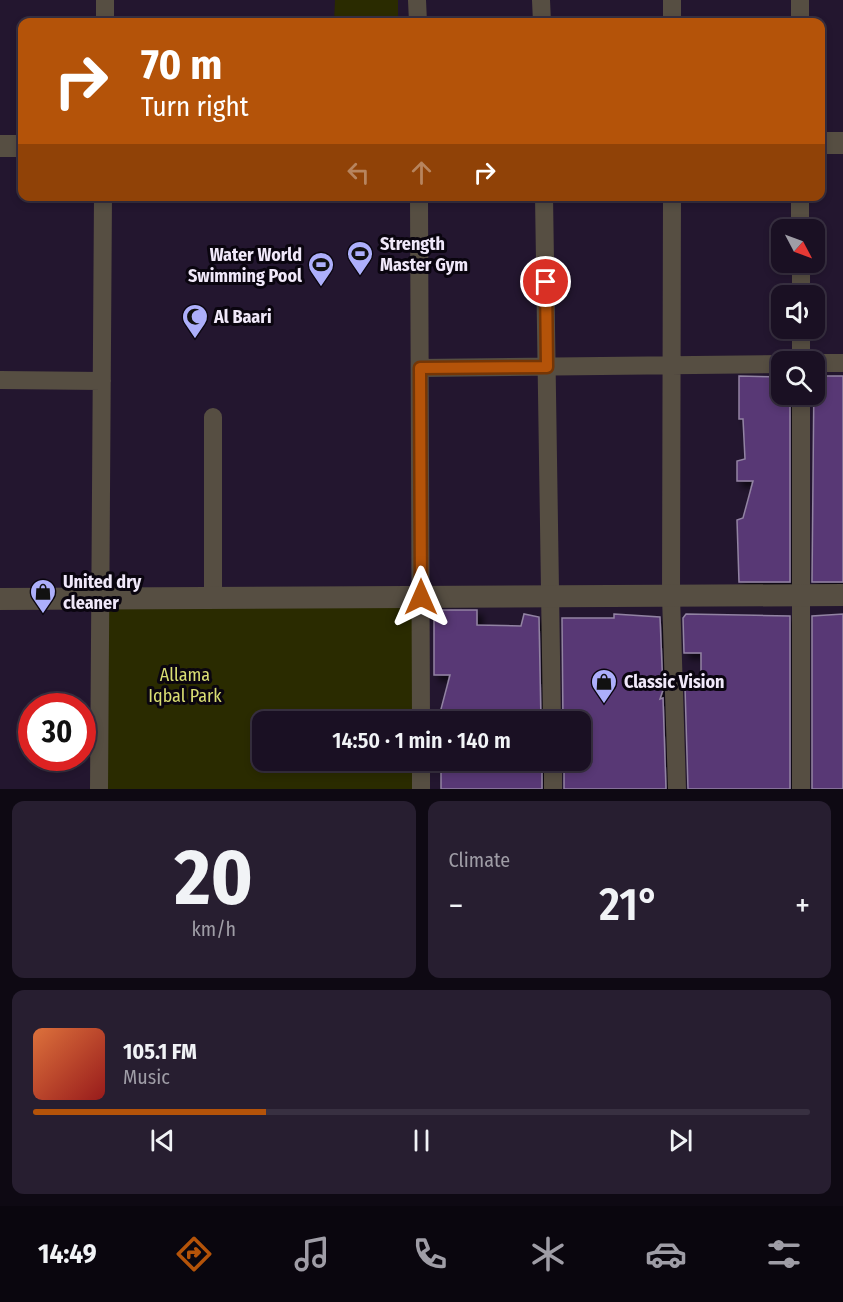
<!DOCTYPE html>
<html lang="en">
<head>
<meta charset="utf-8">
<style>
  :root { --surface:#1a1023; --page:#271e30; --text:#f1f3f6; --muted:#9f9da6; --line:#383041; --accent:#b45309 }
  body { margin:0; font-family:"Fira Sans Condensed",sans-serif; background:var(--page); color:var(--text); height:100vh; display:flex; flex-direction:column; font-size:22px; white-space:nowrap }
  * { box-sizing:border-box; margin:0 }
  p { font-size:20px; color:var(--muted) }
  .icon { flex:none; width:33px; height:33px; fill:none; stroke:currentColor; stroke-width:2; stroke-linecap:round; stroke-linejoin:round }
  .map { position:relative; height:789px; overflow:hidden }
  .side { display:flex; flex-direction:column; gap:12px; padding:12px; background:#0e0913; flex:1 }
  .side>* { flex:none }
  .top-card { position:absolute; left:18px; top:18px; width:807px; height:183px; border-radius:12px; box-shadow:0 3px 9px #0003,0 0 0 2px var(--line); background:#b45309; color:#fff; overflow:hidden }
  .needle { width:39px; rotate:131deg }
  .fabs { position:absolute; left:771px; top:219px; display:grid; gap:12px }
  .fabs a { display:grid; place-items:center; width:54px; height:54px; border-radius:12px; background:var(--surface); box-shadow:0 3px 9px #0003,0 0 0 2px var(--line); font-size:30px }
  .speed { position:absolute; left:18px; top:693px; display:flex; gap:12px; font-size:30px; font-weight:700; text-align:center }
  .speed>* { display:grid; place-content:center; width:78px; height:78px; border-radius:50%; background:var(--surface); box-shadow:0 3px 9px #0003,0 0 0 2px var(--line); line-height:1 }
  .speed .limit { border:9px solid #d22; background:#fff; color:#111 }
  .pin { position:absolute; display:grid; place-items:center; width:51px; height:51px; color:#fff; margin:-26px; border:3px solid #fff; border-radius:50%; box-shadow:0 2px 6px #0007 }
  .me { position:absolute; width:66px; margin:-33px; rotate:0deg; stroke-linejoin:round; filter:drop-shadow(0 0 4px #0008) }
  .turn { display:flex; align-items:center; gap:21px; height:126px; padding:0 24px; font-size:27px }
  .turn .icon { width:78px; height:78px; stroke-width:2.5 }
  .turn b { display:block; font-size:42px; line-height:51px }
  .lanes { display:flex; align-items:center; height:57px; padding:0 24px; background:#0003; justify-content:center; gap:30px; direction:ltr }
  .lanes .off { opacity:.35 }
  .big { font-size:45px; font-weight:600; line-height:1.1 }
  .side .card { flex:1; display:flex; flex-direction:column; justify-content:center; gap:9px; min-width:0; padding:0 21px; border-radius:12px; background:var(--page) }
  .side .dial { align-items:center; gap:0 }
  .dial b { font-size:78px; line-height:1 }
  .song { display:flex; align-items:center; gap:18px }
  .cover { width:72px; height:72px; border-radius:9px; background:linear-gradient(135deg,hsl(20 70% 55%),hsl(0 70% 35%)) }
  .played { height:6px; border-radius:3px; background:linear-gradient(90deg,var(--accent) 30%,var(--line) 30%) }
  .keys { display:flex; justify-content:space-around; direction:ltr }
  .heat { display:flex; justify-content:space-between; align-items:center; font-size:33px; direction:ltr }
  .side .tiles { flex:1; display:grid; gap:12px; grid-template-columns:1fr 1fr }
  .card:last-child { grid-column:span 2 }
  .trip { position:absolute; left:252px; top:711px; width:339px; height:60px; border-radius:12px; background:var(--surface); box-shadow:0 3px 9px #0003,0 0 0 2px var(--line); font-weight:600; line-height:60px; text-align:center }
  .menu { display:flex; height:96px; justify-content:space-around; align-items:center; background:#0a060e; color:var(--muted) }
  .menu .icon { width:42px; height:42px }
  .menu .selected { color:var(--accent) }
  .menu b { font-size:27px; color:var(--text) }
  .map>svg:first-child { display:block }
  .green { fill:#2a2b00 }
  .building { fill:#583974; stroke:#9283a3; stroke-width:1.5; filter:url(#shadow) }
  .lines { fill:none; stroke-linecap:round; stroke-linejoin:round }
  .minor { stroke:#564e42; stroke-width:18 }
  .tertiary { stroke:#564e42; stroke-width:22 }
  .route-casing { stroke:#753606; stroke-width:15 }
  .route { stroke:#b45309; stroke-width:10 }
  .labels { text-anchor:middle; stroke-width:6; stroke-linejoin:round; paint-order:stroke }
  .poi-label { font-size:18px; font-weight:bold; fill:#f0e8f9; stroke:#0a050f; text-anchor:start }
  .park-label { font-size:18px; fill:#d9de73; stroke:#0a050f }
</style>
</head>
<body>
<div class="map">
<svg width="843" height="789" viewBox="0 0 843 789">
  <defs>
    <filter id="shadow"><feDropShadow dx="5.5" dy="5.5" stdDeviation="3" flood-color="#0009"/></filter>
  </defs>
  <rect width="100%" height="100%" fill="#23162f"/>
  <path class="green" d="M 335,0 L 398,0 L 398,22 L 334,22 Z
    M 421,597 L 421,721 L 262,722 L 262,760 L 421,761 L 421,789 L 99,789 L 101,599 Z"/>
  <path class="building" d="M 739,376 L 782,377 L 782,394 L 790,394 L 790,582 L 739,582 L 737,520 L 743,518 L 753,481 L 737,481 L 737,461 L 745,459 L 743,419 L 739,419 Z
    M 814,376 L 843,376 L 843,582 L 812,582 Z
    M 434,610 L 477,610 L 477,625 L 521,626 L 524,614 L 539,617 L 541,722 L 441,722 L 441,709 L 450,675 L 434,675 Z
    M 614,614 L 660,617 L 663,690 L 660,699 L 663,698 L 666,789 L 564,789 L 564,760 L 580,760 L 580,722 L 563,722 L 562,618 L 614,618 Z
    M 686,614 L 790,616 L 790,789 L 688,789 L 685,687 L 701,679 L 701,653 L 684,653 L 683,618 Z
    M 843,614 L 843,789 L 812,789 L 812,616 Z
    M 441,760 L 542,760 L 542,789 L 441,789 Z"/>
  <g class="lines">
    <path class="minor" d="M 417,0 L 418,22
      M 541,0 L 542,22
      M 800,0 L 800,22
      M 105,22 L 105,0
      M 672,22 L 672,0
      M 419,196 L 421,722
      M 544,196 L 552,722
      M 672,196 L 671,596 L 677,789
      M 800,196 L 800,230
      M 801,262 L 801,296
      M 801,328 L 801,362
      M 814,363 L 843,363
      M 420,368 L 782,364
      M 0,380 L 102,381
      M 801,394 L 801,789
      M 213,417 L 213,598
      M 553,760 L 553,789
      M 99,789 L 103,196
      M 421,789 L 421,760"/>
    <path class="tertiary" d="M 820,143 L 843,143
      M 0,146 L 22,146
      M 0,599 L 843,595"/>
  </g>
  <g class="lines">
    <defs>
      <path id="route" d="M 421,597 L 420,368 L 547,367 L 546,282"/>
    </defs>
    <use href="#route" class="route-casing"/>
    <use href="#route" class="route"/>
  </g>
  <defs>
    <symbol id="stadium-pin" viewBox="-11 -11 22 30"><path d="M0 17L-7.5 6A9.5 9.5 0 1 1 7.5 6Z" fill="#adaffb" stroke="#0a050f"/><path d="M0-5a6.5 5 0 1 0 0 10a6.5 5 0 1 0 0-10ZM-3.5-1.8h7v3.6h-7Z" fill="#111"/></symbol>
    <symbol id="mosque-pin" viewBox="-11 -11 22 30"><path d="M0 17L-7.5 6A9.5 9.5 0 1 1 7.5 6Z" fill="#adaffb" stroke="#0a050f"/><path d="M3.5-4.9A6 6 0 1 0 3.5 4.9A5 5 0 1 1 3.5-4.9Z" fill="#111"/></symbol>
    <symbol id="shop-pin" viewBox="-11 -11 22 30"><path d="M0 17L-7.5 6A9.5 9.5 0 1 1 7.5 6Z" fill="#adaffb" stroke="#0a050f"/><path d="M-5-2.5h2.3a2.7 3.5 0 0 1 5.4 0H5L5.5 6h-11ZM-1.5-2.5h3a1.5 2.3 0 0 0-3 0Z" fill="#111"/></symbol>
  </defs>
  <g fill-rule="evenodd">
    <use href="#stadium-pin" x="345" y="239" width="30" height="40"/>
    <use href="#stadium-pin" x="306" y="250" width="30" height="40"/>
    <use href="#mosque-pin" x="180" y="302" width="30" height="40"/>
    <use href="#shop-pin" x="28" y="577" width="30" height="40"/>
    <use href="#shop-pin" x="589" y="667" width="30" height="40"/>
  </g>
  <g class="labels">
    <g class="poi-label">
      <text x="380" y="250">Strength<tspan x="380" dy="21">Master Gym</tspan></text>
      <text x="302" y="261" text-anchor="end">Water World<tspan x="302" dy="21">Swimming Pool</tspan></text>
      <text x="214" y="323">Al Baari</text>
      <text x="63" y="588">United dry<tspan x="63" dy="21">cleaner</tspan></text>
      <text x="624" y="688">Classic Vision</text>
    </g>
    <g class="park-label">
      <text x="185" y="681">Allama<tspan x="185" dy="21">Iqbal Park</tspan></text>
    </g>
  </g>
</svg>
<div class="fabs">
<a><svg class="needle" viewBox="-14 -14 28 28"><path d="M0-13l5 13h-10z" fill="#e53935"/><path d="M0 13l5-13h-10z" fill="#9f9da6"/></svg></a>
<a><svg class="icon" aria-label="sound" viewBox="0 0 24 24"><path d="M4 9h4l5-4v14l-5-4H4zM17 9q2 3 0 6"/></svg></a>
<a><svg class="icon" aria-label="search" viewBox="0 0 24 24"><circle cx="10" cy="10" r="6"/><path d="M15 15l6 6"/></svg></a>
</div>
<div class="speed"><div class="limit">30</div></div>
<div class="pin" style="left:546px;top:282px;background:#d93025"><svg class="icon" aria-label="arrive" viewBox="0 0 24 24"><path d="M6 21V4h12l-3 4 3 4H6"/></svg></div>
<svg class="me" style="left:421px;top:597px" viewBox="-20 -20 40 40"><path d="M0-17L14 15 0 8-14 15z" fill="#b45309" stroke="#fff" stroke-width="4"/></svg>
<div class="trip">14:50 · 1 min · 140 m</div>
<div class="top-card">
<div class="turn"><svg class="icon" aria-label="right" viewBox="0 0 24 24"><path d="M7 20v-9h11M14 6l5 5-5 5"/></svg><div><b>70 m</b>Turn right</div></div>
<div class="lanes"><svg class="icon off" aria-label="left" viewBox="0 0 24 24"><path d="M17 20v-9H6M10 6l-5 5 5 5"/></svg><svg class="icon off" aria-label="ahead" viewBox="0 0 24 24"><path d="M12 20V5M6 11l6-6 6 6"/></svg><svg class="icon" aria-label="right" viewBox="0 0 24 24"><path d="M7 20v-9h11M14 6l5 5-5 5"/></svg></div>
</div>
</div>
<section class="side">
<div class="tiles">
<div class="card dial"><b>20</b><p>km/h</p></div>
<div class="card"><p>Climate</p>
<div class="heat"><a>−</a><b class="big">21°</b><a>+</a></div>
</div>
<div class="card">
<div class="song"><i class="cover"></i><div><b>105.1 FM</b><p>Music</p></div></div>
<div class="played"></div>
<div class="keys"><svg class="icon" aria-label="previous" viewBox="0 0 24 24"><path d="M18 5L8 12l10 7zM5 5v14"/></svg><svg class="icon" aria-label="pause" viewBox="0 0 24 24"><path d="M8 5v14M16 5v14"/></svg><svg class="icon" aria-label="next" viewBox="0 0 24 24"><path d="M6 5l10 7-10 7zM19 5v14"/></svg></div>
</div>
</div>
</section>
<nav class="menu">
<b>14:49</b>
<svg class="icon selected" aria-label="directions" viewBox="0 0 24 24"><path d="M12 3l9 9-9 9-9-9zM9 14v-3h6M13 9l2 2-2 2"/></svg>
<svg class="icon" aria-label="music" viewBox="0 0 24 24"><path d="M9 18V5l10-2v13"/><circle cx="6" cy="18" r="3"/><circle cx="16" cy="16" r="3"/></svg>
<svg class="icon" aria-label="phone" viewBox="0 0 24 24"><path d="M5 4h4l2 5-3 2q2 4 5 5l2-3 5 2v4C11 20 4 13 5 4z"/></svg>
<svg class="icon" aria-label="climate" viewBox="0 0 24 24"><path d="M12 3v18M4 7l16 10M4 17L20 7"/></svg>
<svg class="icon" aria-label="car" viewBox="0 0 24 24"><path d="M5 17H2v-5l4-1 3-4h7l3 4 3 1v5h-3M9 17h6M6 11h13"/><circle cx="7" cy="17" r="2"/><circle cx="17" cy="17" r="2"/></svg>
<svg class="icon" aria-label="filters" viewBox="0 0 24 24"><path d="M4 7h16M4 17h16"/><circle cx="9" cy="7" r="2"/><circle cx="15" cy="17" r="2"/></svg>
</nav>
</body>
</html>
